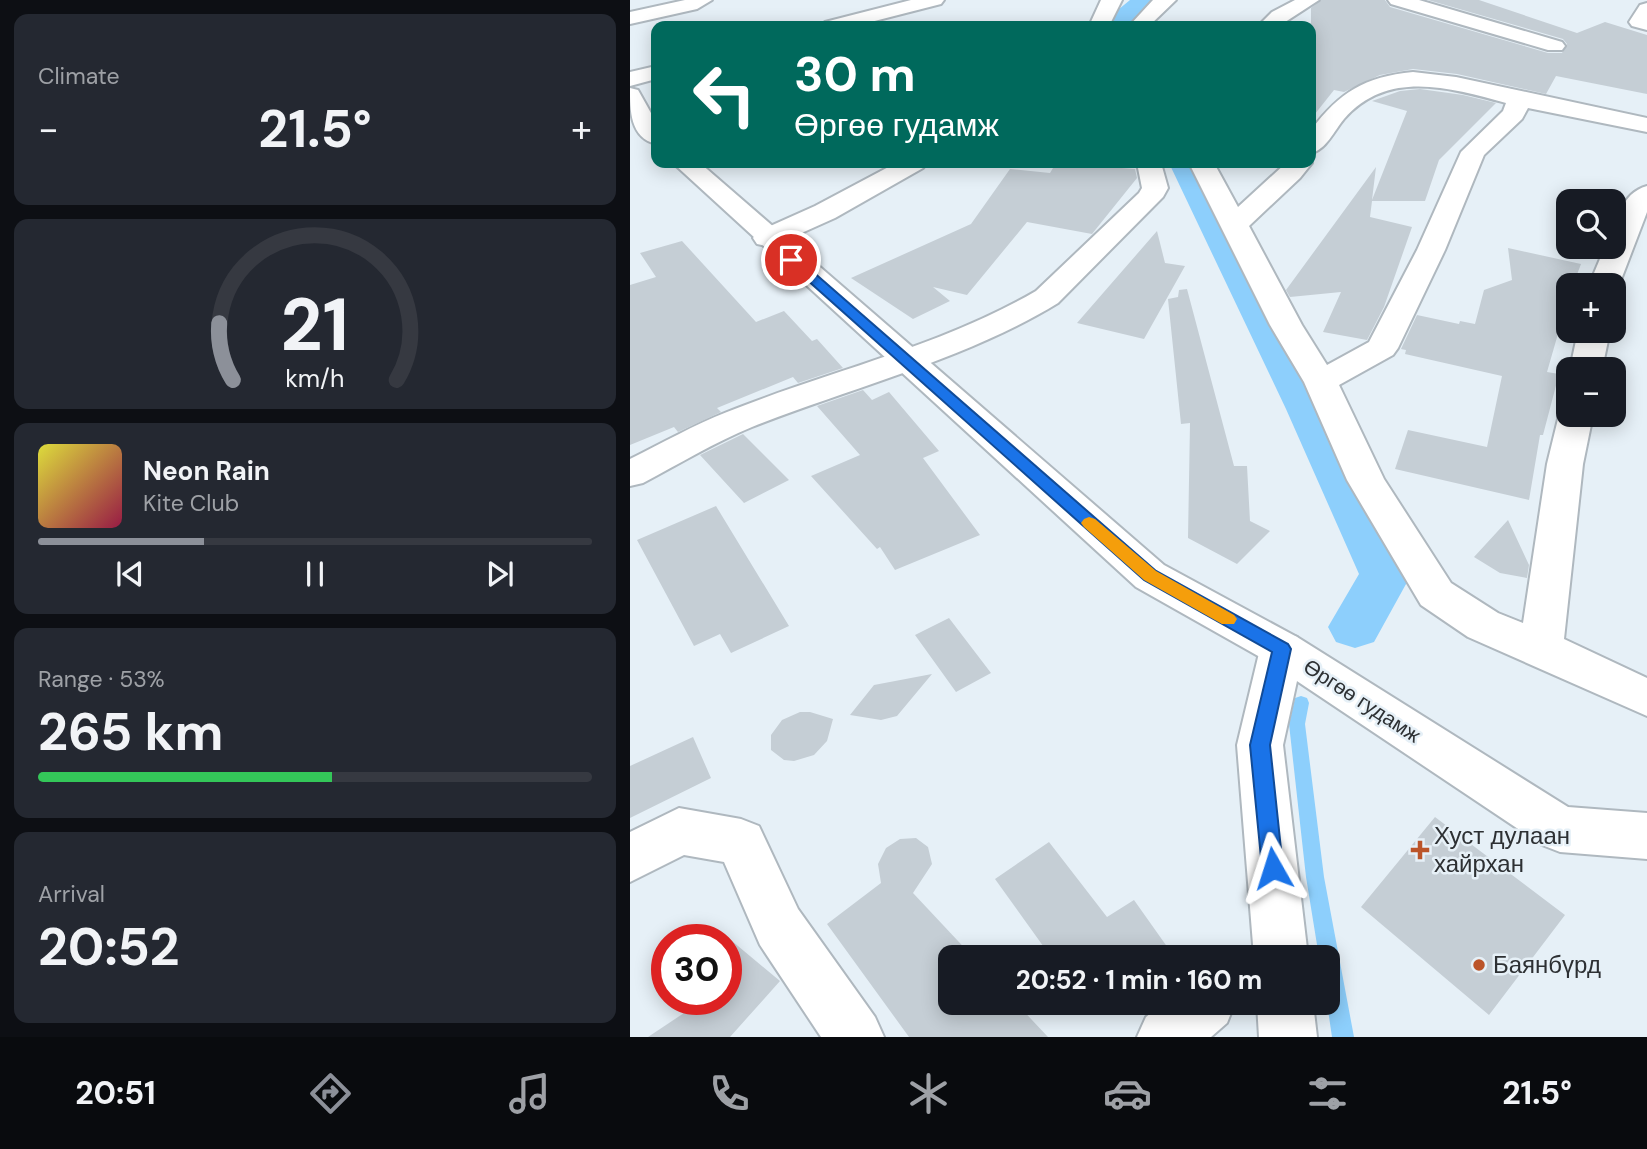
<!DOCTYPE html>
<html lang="en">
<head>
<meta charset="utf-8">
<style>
  :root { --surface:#171b24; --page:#242831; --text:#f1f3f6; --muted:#9ea1a6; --line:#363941; --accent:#8c9099 }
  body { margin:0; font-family:"DM Sans",sans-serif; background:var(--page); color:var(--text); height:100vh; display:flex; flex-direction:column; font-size:26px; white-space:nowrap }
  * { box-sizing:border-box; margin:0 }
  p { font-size:23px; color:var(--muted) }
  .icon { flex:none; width:38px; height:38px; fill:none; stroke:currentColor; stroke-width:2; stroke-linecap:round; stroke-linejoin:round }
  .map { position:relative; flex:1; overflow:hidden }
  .drawer { display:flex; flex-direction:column; gap:14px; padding:14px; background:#0d0f14; width:630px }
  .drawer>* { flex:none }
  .banner { position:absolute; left:21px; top:21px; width:665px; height:147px; border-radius:14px; box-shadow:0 4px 18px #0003; background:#00695c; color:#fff; overflow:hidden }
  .buttons { position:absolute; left:926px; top:189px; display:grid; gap:14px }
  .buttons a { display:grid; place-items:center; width:70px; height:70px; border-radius:14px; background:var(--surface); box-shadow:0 4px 18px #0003; font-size:35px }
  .speed { position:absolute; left:21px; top:924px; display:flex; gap:14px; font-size:35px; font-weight:700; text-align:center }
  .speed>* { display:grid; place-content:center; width:91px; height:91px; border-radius:50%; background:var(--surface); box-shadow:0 4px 18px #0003; line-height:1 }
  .speed .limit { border:10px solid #d22; background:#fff; color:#111 }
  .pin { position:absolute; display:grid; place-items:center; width:60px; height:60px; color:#fff; margin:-30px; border:4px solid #fff; border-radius:50%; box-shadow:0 2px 7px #0007 }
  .me { position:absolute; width:77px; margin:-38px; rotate:354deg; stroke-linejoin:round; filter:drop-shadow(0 0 5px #0008) }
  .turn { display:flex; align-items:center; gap:24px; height:147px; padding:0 28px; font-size:32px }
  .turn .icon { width:91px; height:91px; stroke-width:2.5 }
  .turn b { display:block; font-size:49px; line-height:60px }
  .big { font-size:52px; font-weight:700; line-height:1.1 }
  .drawer .tile { flex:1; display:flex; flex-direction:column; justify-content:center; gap:10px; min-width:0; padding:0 24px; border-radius:14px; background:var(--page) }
  .drawer .dial { align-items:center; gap:0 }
  .dial svg { height:182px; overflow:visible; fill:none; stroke:var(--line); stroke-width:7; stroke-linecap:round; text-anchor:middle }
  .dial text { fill:var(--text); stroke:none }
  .song { display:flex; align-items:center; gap:21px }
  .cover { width:84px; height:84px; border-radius:10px; background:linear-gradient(135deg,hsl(60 70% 55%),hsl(340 70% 35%)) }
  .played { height:7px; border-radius:4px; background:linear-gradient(90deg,var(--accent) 30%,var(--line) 30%) }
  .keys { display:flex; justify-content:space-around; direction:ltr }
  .heat { display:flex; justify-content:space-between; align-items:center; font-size:38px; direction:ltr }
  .charge { height:10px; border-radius:5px; background:linear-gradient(90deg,#34c759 53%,var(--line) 0) }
  .trip { position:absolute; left:308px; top:945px; width:402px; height:70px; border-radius:14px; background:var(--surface); box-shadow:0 4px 18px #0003; font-weight:700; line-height:70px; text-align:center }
  .dock { display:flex; height:112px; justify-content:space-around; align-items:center; background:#090b0e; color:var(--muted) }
  .dock .icon { width:49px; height:49px }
  .dock .selected { color:var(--accent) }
  .dock b { font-size:32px; color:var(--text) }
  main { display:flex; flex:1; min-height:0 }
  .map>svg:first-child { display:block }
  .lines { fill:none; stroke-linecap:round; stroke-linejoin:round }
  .stream { fill:#8dcffc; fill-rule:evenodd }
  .canal { fill:#8dcffc; fill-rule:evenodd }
  .building { fill:#c5ced5 }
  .street-casing { stroke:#afb8bf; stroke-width:4 }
  .secondary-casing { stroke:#afb8bf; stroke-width:4 }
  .street { fill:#fff; fill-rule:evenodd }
  .secondary { fill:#fff; fill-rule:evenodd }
  .route { fill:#1a73e8; stroke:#114b97; stroke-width:2 }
  .slow { fill:#f59e0b }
  .poi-dot { fill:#bb5429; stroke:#e6f0f7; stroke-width:2.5 }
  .labels { text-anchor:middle; stroke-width:5; stroke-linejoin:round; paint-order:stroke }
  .street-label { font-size:21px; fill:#2d3033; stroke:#e6f0f7 }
  .near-poi-label { font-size:24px; fill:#2d3033; stroke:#e6f0f7; text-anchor:start }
</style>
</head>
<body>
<main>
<section class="drawer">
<div class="tile"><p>Climate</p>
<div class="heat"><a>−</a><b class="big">21.5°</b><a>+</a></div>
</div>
<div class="tile dial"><svg viewBox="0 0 100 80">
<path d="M14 69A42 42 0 1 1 86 69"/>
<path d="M14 69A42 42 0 0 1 8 44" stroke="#8c9099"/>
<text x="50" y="56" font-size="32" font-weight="700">21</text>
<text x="50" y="72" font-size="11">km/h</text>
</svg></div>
<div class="tile">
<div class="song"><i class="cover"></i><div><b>Neon Rain</b><p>Kite Club</p></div></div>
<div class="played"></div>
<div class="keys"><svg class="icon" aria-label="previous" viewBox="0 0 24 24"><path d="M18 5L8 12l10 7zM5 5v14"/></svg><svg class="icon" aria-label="pause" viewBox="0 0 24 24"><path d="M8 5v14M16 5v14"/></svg><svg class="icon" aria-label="next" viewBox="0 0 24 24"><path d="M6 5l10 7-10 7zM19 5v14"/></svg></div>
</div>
<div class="tile"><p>Range · 53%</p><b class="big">265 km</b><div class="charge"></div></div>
<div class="tile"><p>Arrival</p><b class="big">20:52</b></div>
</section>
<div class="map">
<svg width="1017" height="1037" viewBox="0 0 1017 1037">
  <rect width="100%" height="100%" fill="#e6f0f7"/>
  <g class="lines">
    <path class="stream" d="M 671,696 L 677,698 L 679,703 L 675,724 L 694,877 L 724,1037 L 702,1037 L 697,1003 L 698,957 L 689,957 L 676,877 L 659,724 L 665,698 Z"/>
    <path class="canal" d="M 500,0 L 528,0 L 509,17 L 509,26 L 483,26 L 483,14 Z
      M 539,163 L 571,163 L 700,409 L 781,575 L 744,642 L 725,648 L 706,642 L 698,627 L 729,574 L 656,409 Z"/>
  </g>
  <path class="building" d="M 691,0 L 755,0 L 760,7 L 918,53 L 932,53 L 937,44 L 933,39 L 798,0 L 849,0 L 947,33 L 975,22 L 1017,35 L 1017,94 L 926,76 L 916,94 L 827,74 L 783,69 L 750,75 L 714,92 L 704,90 L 681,119 L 681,8 Z
    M 790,89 L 833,95 L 866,103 L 809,160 L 795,201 L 742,201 L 740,217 L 782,227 L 754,307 L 737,340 L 693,332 L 711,292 L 660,297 L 656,290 L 746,167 L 742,200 L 777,111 L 742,101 L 770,91 Z
    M 426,163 L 505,169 L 507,178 L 462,234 L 397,222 L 337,295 L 303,287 L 320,301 L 283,319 L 221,278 L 341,224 L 380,169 L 420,173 Z
    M 527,231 L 535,263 L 555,266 L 514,339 L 447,323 Z
    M 52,241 L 126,322 L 154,311 L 182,341 L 187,339 L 213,368 L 168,383 L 163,377 L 87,408 L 91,412 L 48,432 L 44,427 L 0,445 L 0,285 L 26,277 L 10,253 Z
    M 878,248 L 951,264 L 943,285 L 938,285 L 938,299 L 917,372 L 929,374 L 913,435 L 910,435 L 899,500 L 765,469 L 778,430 L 857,447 L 872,376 L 775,354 L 776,350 L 771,349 L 787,315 L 829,324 L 830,321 L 845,324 L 854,290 L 882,280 Z
    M 557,289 L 604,466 L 617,466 L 620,521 L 640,531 L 607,564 L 558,538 L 560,423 L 551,424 L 538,299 L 548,297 L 549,290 Z
    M 233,390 L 242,400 L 259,392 L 309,451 L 293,458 L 350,535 L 265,570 L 250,547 L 247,549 L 181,476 L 230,455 L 187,406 Z
    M 113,434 L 159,480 L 114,503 L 70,455 Z
    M 86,506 L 159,626 L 101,653 L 90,634 L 64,646 L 7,540 Z
    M 878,520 L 899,565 L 897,578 L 870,573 L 844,557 Z
    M 319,618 L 361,673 L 326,692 L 285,635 Z
    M 302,674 L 267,716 L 251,720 L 220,715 L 244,685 Z
    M 170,712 L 180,712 L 203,719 L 197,741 L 184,755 L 164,761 L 154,760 L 141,750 L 141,735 L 152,720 Z
    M 63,737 L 81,778 L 0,818 L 0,766 Z
    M 805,817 L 935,915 L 859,1015 L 731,907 Z
    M 286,838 L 298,847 L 302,864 L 283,893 L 343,957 L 320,957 L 320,1003 L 386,1003 L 418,1037 L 279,1037 L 197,924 L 251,883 L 248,864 L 256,848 L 270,839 Z
    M 419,842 L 477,917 L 504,900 L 538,948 L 524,957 L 421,957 L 365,879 Z
    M 96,936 L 150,981 L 100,1037 L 18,1037 L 75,999 L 96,999 Z"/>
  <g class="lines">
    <defs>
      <path id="street" d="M 55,0 L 82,0 L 67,9 L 0,24 L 0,12 Z
        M 281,0 L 314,0 L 311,4 L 225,26 L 192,26 L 195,22 Z
        M 471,0 L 492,0 L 479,26 L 459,26 Z
        M 523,0 L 546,0 L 519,26 L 499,26 Z
        M 665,0 L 689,0 L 649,26 L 628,26 L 642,12 Z
        M 758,0 L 789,0 L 932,42 L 935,46 L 932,50 L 918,50 L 761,4 Z
        M 1017,3 L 1017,30 L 1002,26 L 999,22 L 1010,5 Z
        M 26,66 L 26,79 L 0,86 L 0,72 Z
        M 783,72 L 826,77 L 1017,118 L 1017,132 L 898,108 L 892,119 L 854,155 L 815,250 L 768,348 L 763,355 L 709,385 L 754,479 L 821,583 L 868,613 L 893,623 L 917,464 L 929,415 L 934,407 L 938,406 L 938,415 L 963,415 L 953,464 L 934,639 L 1017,678 L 1017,716 L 838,637 L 791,605 L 717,480 L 674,382 L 640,325 L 559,163 L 584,163 L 608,207 L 656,163 L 682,163 L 670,178 L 619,226 L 672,325 L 697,365 L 739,342 L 787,250 L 831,152 L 873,111 L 876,103 C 820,88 758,69 714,119 C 704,131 696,150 681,153 L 681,130 C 710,92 734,77 783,72 Z
        M 266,163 L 297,163 L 293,168 L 205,218 L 147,244 L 137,246 L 127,244 L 123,238 L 127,232 L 185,206 Z
        M 507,163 L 531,163 L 538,188 L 533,197 L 428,303 C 335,360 222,387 122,427 C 85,442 49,464 13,483 L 0,486 L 0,459 C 32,443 64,425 97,412 C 199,371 310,347 406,291 L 509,193 L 512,188 Z
        M 1017,186 L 1017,212 L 989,285 L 984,292 L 984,285 L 959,285 L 975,247 L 984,247 C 984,223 991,193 1017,186 Z
        M 948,331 L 980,331 L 972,369 L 940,369 Z
        M 652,632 L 667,637 L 674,649 L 653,745 L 678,957 L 624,957 L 607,745 L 630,649 L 637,637 Z
        M 49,808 L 111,819 L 129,826 L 168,909 L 245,1017 L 254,1037 L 191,1037 L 130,945 L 94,862 L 54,855 L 0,882 L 0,832 Z
        M 533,1003 L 605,1003 L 597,1023 L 581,1037 L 507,1037 L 516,1017 Z
        M 627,1003 L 683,1003 L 687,1037 L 629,1037 Z"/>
      <path id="secondary" d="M 0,88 L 8,90 L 26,122 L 26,144 C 0,138 0,110 0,88 Z
        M 43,163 L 70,163 L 534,565 L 667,637 L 938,807 L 1017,813 L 1017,859 L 930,852 L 912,845 L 637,661 L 506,587 Z"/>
    </defs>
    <use href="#street" class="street-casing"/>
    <use href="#secondary" class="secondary-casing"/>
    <use href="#street" class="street"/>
    <use href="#secondary" class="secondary"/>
  </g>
  <path class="route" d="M 157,257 L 166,257 L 526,571 L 658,644 L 661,649 L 640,745 L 653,868 L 650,875 L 643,878 L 635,875 L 632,868 L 620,745 L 642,652 L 514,580 L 157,262 Z"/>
  <path class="slow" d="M 459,517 L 465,519 L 526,571 L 604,615 L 607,619 L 604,624 L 592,624 L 514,580 L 454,527 L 451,523 L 454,519 Z"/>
  <g class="poi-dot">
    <path d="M786.5 839.5h7v7h7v7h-7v7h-7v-7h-7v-7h7z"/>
    <circle cx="849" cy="965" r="7"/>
  </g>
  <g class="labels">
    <g class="street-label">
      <text transform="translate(732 701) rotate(33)" y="7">Өргөө гудамж</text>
    </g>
    <g class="near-poi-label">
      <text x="804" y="844">Хуст дулаан<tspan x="804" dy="28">хайрхан</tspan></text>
      <text x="863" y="973">Баянбүрд</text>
    </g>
  </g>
</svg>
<div class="buttons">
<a><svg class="icon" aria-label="search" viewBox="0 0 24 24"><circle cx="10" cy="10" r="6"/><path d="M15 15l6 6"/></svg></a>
<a>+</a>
<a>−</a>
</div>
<div class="speed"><div class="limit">30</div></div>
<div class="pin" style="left:161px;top:260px;background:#d93025"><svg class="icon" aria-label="arrive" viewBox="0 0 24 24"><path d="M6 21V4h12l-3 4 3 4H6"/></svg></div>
<svg class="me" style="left:643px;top:868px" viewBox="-20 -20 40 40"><path d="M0-17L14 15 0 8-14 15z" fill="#1a73e8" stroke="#fff" stroke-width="4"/></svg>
<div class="trip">20:52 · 1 min · 160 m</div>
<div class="banner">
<div class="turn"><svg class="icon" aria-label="left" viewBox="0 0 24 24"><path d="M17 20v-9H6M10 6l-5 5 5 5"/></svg><div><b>30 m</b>Өргөө гудамж</div></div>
</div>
</div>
</main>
<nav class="dock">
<b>20:51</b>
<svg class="icon selected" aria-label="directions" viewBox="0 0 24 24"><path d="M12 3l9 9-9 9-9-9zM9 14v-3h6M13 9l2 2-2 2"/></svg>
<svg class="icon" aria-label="music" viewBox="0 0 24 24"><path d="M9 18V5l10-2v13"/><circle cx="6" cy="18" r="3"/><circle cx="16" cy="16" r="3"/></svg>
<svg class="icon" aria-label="phone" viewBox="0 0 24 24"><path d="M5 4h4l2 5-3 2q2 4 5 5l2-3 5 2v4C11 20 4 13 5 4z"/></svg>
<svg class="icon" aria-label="climate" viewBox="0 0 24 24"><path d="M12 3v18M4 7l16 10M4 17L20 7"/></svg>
<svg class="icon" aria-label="car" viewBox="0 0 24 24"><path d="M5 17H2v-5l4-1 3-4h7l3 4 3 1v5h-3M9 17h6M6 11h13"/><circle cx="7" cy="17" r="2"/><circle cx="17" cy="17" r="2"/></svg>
<svg class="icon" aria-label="filters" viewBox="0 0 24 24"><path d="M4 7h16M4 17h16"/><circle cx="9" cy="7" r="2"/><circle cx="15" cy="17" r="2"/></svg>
<b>21.5°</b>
</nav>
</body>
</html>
